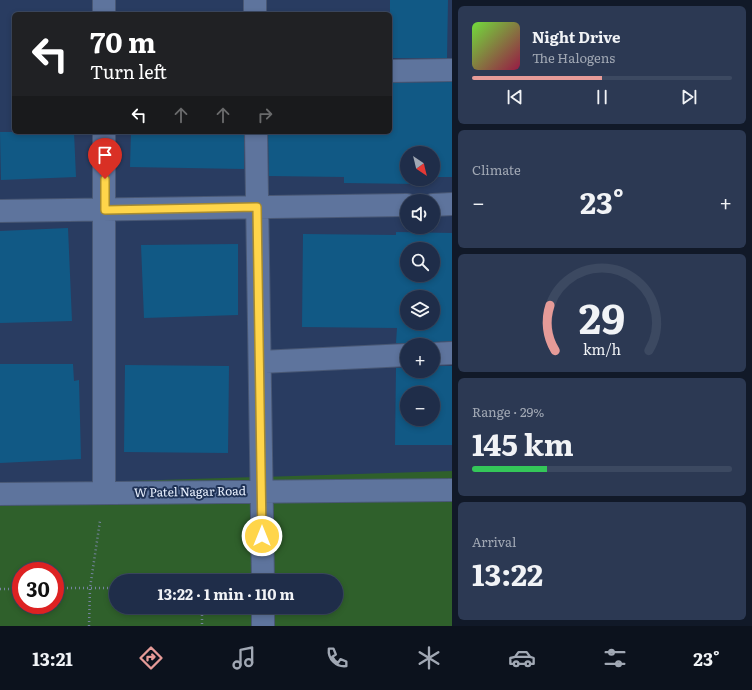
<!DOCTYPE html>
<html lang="en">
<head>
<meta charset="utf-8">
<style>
  :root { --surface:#1f2d49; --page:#2c3953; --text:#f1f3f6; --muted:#a1a8b4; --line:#3c4961; --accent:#e69b98 }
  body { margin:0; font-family:Literata,serif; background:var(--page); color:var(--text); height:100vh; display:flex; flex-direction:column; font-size:15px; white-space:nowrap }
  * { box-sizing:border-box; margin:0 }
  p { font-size:13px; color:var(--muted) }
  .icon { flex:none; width:22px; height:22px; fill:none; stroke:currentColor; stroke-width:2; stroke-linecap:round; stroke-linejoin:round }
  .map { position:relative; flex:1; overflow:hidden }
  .panel { display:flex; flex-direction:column; gap:6px; padding:6px; background:#111928; width:300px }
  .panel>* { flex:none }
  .guide { position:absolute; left:12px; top:12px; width:380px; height:122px; border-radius:6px; box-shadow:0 2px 6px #0003,0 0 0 1px var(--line); background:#202124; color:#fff; overflow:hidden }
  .needle { width:26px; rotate:145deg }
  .controls { position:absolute; left:400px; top:146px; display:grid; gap:8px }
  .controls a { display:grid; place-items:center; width:40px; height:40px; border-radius:50%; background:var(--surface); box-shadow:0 2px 6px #0003,0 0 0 1px var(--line); font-size:20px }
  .speed { position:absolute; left:12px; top:562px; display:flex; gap:8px; font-size:20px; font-weight:700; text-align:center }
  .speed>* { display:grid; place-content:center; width:52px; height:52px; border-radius:50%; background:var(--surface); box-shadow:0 2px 6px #0003,0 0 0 1px var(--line); line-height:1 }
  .speed .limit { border:6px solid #d22; background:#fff; color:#111 }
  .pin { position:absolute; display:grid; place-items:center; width:34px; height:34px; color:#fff; margin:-41px -17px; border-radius:50% 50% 50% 0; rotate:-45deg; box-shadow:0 0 4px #0007 }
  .pin .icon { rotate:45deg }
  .me { position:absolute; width:44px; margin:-22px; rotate:0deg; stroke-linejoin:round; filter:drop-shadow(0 0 3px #0008) }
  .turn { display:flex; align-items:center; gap:14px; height:84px; padding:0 12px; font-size:18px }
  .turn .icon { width:52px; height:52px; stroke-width:2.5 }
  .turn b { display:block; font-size:28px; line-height:34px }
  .lanes { display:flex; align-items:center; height:38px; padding:0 12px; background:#0003; justify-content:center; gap:20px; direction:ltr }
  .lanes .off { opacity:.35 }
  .big { font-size:30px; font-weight:700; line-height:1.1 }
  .panel .widget { flex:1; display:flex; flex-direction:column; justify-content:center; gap:6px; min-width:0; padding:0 14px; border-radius:6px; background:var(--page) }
  .panel .dial { align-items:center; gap:0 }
  .dial svg { height:104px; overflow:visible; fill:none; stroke:var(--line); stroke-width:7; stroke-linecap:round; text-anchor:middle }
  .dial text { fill:var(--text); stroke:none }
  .song { display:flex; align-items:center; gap:12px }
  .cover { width:48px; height:48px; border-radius:6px; background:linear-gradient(135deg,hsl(100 70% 55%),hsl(340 70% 35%)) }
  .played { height:4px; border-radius:2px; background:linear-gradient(90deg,var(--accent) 50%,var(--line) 50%) }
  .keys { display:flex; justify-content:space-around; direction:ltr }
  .heat { display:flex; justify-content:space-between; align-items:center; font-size:22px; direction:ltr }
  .charge { height:6px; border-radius:3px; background:linear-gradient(90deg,#34c759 29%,var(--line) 0) }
  .trip { position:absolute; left:109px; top:574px; width:234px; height:40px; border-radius:20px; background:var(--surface); box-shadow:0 2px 6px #0003,0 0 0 1px var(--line); font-weight:700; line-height:40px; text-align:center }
  .tabs { display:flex; height:64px; justify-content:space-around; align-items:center; background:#0c121d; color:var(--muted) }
  .tabs .icon { width:28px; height:28px }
  .tabs .on { color:var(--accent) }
  .tabs b { font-size:18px; color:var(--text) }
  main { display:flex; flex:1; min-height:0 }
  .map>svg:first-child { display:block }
  .green { fill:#2f602b; fill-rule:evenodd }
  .building { fill:#115985; fill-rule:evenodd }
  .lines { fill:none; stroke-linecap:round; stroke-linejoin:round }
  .minor-casing { stroke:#495875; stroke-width:24 }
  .path { stroke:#7685a1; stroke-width:2.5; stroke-dasharray:1 3; stroke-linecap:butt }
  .minor { stroke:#5e749d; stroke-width:22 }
  .route-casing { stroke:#a68a30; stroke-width:10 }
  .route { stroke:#ffd54a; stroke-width:7 }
  .labels { text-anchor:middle; stroke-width:4; stroke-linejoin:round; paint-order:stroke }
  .street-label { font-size:12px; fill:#e9f1ff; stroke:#1f3256 }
</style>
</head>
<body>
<main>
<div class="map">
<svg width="452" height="626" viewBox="0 0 452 626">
  <rect width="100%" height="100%" fill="#293c61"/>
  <path class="green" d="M 452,471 L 452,626 L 0,626 L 0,485 ZM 21,571 L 55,571 L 55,605 L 21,605 ZM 116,581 L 336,581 L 336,607 L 116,607 Z"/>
  <path class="building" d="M 390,0 L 448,0 L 447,58 L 390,58 Z
    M 452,82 L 452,177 L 433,177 L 433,153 L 407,153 L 407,179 L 419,179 L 419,184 L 344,183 L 344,177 L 269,176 L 268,132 L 390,132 L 390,83 Z
    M 0,132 L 74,132 L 76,177 L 1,180 Z
    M 131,132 L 244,132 L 244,169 L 130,167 Z
    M 68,228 L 72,321 L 0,323 L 0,231 Z
    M 396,232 L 452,233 L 452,341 L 432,342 L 425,345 L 396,343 L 397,328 L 302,327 L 303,234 L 396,235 ZM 407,249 L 433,249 L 433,275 L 407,275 ZM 407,297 L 433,297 L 433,323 L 407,323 Z
    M 238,244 L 238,315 L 144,318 L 141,245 Z
    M 0,364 L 73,364 L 74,381 L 79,380 L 81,459 L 0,463 Z
    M 125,365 L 229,366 L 228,453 L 124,452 Z
    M 433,366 L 452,366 L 452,445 L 395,445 L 396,368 L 407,368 L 407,371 L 433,371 ZM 407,393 L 433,393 L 433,419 L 407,419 Z"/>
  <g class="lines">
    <defs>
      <path id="minor" d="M 104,0 L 104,14
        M 255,0 L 255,14
        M 390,71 L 452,70
        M 256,132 L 263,581
        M 433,205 L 452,204
        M 0,211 L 407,205
        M 433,354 L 452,353
        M 260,362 L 407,355
        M 104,493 L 104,132
        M 0,494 L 452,490
        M 263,607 L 263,626"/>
    </defs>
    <use href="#minor" class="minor-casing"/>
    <path class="path" d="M 55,588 L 116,588
      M 0,589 L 21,589
      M 202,607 L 202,626
      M 89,626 L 90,588 L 100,521"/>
    <use href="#minor" class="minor"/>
  </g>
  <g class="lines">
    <defs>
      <path id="route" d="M 105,179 L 105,210 L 257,207 L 262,536"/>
    </defs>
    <use href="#route" class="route-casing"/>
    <use href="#route" class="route"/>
  </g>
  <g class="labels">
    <g class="street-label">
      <text transform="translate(190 492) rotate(-1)" y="4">W Patel Nagar Road</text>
    </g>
  </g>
</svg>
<div class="controls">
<a><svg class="needle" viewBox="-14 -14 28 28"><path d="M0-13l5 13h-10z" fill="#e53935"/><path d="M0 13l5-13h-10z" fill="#a1a8b4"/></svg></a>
<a><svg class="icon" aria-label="sound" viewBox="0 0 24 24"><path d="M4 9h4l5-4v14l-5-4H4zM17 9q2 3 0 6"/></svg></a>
<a><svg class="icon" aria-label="search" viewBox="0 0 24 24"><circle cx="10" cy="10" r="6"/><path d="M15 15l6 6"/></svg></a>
<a><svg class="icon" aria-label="layers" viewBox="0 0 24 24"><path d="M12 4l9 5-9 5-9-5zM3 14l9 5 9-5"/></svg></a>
<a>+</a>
<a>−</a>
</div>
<div class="speed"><div class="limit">30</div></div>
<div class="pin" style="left:105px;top:179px;background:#d93025"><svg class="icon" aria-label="arrive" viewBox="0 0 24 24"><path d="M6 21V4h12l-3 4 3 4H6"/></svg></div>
<svg class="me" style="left:262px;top:536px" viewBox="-20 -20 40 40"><circle r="17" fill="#ffd54a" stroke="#fff" stroke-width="3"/><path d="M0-11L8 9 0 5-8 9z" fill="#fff"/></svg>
<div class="trip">13:22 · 1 min · 110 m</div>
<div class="guide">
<div class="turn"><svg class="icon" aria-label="left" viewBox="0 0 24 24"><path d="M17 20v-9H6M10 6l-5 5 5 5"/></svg><div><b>70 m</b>Turn left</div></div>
<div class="lanes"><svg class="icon" aria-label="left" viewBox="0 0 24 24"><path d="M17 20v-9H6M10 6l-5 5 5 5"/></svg><svg class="icon off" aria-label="ahead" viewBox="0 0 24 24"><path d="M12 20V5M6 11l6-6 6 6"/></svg><svg class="icon off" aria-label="ahead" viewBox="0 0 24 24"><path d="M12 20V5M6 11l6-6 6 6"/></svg><svg class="icon off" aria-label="right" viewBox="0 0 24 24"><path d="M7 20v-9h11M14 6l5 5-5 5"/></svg></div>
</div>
</div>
<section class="panel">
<div class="widget">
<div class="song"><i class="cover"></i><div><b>Night Drive</b><p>The Halogens</p></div></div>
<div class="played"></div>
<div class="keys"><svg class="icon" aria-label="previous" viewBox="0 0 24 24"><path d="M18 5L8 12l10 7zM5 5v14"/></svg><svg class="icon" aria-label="pause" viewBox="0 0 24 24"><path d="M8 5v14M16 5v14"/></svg><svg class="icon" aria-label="next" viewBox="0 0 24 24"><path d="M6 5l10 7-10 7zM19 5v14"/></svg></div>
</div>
<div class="widget"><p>Climate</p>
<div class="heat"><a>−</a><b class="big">23°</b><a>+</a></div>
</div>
<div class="widget dial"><svg viewBox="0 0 100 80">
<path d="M14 69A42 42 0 1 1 86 69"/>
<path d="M14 69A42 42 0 0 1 10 34" stroke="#e69b98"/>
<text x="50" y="56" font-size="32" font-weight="700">29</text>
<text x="50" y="72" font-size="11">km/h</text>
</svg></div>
<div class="widget"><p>Range · 29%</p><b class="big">145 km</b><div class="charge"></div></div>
<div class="widget"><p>Arrival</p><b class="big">13:22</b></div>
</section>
</main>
<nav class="tabs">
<b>13:21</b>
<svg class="icon on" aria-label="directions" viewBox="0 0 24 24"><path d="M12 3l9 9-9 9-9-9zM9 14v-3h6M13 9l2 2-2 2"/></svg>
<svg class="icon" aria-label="music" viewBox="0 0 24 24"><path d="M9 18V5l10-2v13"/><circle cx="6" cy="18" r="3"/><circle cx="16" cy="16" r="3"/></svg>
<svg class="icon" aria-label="phone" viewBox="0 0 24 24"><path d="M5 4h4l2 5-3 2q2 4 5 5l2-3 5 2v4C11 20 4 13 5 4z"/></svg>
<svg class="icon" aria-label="climate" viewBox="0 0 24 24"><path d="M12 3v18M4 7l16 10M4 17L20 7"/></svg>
<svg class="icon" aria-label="car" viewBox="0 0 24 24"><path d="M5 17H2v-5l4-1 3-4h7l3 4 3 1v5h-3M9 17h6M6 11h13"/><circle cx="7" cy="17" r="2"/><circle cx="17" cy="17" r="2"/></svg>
<svg class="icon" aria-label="filters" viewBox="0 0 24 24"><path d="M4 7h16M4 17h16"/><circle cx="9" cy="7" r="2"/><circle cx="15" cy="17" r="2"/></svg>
<b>23°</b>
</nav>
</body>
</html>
